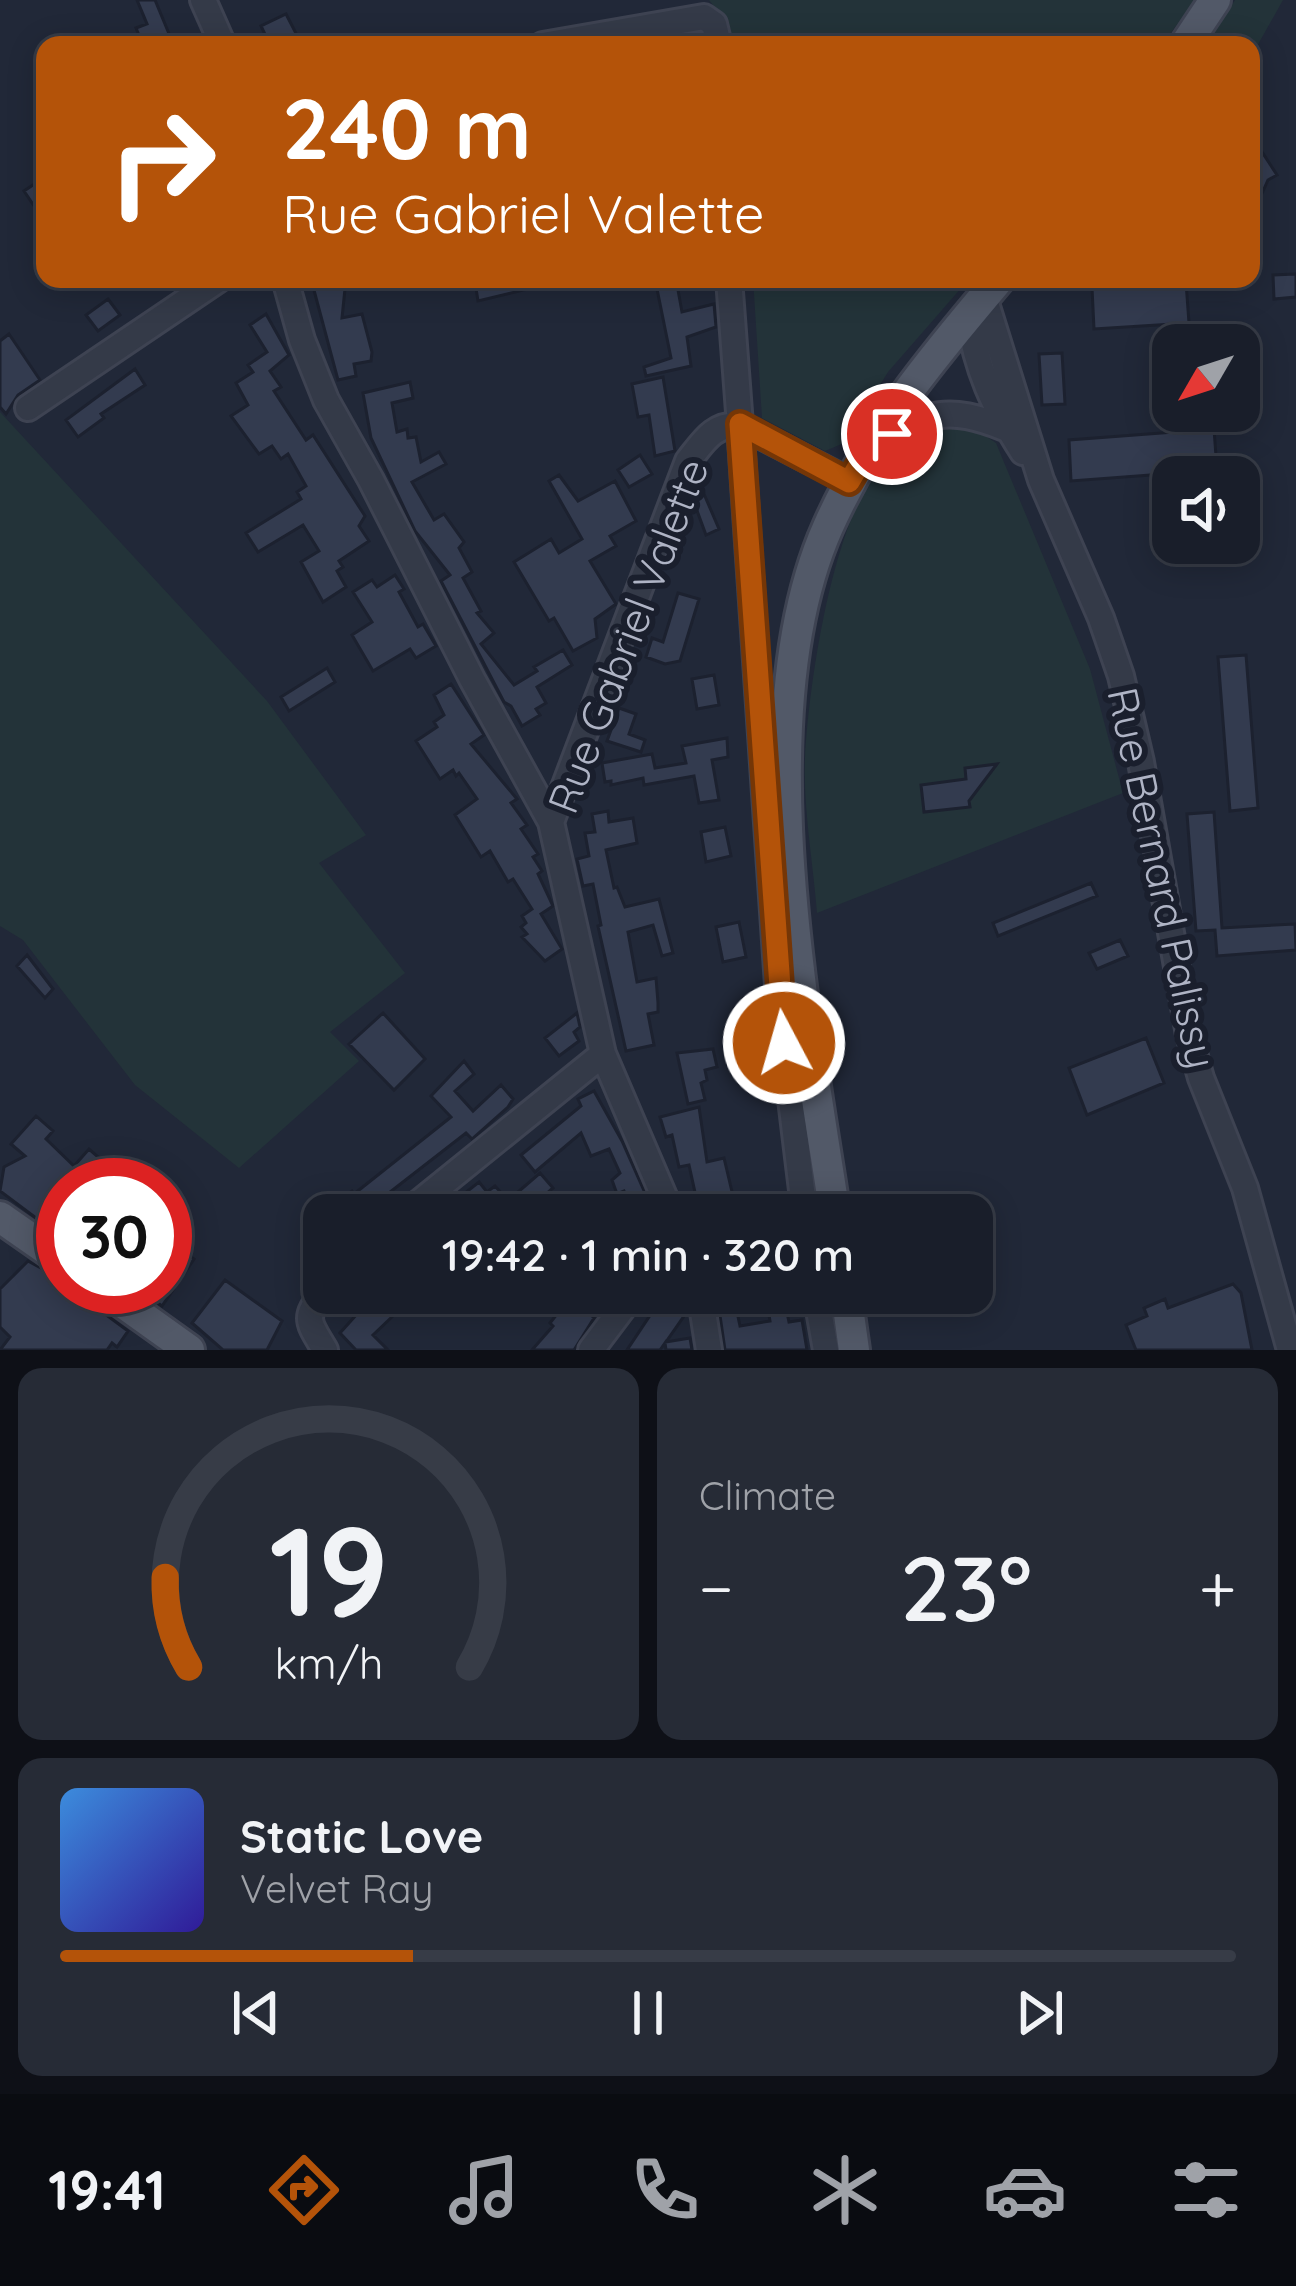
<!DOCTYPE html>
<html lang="en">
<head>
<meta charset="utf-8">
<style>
  :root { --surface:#191e2a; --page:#262b36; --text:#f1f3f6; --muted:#9fa2a8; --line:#373c47; --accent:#b45309 }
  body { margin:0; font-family:Quicksand,sans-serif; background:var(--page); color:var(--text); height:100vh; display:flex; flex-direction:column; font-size:45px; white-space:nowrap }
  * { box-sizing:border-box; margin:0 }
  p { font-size:39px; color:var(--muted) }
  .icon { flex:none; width:66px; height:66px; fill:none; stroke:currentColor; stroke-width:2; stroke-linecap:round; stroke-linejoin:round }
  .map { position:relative; height:1350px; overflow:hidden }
  .details { display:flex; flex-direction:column; gap:18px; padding:18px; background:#0e1017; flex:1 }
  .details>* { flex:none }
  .guide { position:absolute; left:36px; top:36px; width:1224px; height:252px; border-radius:24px; box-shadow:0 6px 30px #0003,0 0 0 3px var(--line); background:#b45309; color:#fff; overflow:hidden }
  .needle { width:78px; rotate:231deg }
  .buttons { position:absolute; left:1152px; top:324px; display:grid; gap:24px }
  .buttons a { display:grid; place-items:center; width:108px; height:108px; border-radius:24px; background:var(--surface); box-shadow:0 6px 30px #0003,0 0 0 3px var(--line); font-size:60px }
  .speed { position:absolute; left:36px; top:1158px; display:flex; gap:24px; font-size:60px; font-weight:700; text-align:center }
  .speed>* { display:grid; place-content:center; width:156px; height:156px; border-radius:50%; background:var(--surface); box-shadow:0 6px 30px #0003,0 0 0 3px var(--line); line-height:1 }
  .speed .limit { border:18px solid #d22; background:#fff; color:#111 }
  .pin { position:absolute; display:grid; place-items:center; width:102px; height:102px; color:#fff; margin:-51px; border:6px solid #fff; border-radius:50%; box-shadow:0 3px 12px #0007 }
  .me { position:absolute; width:132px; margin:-66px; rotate:354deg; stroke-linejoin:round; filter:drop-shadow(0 0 9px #0008) }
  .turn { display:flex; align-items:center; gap:42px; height:252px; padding:0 48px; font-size:54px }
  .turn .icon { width:156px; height:156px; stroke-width:2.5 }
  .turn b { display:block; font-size:84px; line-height:102px }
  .big { font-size:90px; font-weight:600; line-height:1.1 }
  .details .card { flex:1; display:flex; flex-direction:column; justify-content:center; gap:18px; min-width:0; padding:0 42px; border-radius:24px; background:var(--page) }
  .details .dial { align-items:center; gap:0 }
  .dial svg { height:312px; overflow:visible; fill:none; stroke:var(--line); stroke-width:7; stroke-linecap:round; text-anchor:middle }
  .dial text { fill:var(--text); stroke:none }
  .song { display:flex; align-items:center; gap:36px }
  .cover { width:144px; height:144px; border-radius:18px; background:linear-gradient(135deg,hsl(210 70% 55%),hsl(250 70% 35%)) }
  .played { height:12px; border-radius:6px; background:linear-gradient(90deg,var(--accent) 30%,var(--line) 30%) }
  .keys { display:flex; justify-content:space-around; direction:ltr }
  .heat { display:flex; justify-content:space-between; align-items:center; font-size:66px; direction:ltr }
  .details .tiles { flex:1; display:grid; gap:18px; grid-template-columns:1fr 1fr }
  .card:last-child { grid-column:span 2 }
  .trip { position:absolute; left:303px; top:1194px; width:690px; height:120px; border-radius:24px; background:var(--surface); box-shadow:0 6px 30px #0003,0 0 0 3px var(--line); font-weight:600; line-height:120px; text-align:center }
  .tabs { display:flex; height:192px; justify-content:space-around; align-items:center; background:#0a0c11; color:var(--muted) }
  .tabs .icon { width:84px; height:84px }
  .tabs .active { color:var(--accent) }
  .tabs b { font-size:54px; color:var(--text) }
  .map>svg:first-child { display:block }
  .green { fill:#233339 }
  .building { fill:#333b4f; stroke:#1c212f; stroke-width:3 }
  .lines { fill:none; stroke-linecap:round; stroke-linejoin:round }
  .minor-casing { stroke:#3e4352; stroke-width:30 }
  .major-casing { stroke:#3e4352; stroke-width:36 }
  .minor { stroke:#343a48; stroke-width:24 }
  .major { stroke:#525968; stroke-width:30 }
  .route-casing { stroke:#753606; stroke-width:30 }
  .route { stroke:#b45309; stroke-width:21 }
  .labels { text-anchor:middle; stroke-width:12; stroke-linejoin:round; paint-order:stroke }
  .street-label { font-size:42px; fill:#afb4c5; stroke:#1a1f2d }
</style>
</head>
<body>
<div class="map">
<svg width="1296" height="1350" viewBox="0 0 1296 1350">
  <rect width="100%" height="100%" fill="#212838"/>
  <path class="green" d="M 709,0 L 1195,0 L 1162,45 L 735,45 L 726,21 Z
    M 1235,0 L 1283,0 L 1251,57 L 1251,45 L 1207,45 Z
    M 753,279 L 969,279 L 888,372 L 844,443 L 825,451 L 762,418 Z
    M 0,412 L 267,701 L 366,835 L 319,863 L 405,973 L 330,1032 L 359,1061 L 239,1168 L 135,1085 L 23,940 L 0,926 Z
    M 948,424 L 978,431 L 996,443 L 1090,669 L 1123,793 L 817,913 C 813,862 803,808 805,758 C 809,682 834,505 891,453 C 907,438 928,431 948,424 Z
    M 1251,501 L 1254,550 L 1195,554 L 1194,543 L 1239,543 L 1239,502 Z"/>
  <path class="building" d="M 137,0 L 155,0 L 172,41 L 143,45 L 136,28 L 147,24 Z
    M 286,14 L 302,45 L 270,45 L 261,26 Z
    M 1251,135 L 1277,175 L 1268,180 L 1251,218 Z
    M 45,177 L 45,222 L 24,191 Z
    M 1296,274 L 1296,297 L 1274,299 L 1273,275 Z
    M 311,279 L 346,279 L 342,318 L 362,314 L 372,352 L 371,361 L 354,364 L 356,376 L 338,380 Z
    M 488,279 L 547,279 L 548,284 L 478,301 L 475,282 Z
    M 655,279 L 676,279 L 682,312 L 714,304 L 716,327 L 687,337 L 691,366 L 646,376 L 644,367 L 671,358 Z
    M 1186,282 L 1189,323 L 1094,329 L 1092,288 Z
    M 108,299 L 120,315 L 98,331 L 86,315 Z
    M 266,314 L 289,355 L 270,371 L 281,387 L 274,391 L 306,440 L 313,435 L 365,516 L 359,526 L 369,541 L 339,561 L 343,567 L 337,571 L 346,587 L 323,602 L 301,562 L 319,551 L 303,525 L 258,552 L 246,533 L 301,499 L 297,492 L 306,486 L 288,454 L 281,459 L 272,446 L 259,454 L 231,416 L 248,405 L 236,383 L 253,372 L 248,365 L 267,352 L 250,325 Z
    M 9,334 L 40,380 L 18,395 L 6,414 L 0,407 L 0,341 Z
    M 1062,353 L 1065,404 L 1042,405 L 1039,354 Z
    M 135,369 L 145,385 L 101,414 L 104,418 L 78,437 L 66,420 Z
    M 663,377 L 675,451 L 655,456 L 649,415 L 638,417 L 632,384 Z
    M 410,382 L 413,398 L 392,403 L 397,432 L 407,429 L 408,438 L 416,437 L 421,462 L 439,452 L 446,464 L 412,482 L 434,520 L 444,514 L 464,542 L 459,548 L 472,572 L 463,578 L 481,611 L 477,613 L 494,633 L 481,644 L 514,685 L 537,671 L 534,667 L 563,650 L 572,665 L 537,687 L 546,703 L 536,709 L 540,715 L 522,726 L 511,706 L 504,702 L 441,581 L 450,575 L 415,531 L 371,438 L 363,393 Z
    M 1214,429 L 1217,470 L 1071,481 L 1069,440 Z
    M 640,455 L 652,474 L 629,487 L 618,470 Z
    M 559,475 L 578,501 L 615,481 L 636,521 L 610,536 L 616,546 L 590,561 L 616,604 L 595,619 L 597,638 L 573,651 L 554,618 L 549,621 L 514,562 L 551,539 L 559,553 L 582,539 L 549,481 Z
    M 698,480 L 719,529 L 706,535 L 692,497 Z
    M 395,575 L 404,589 L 399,592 L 418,627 L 423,624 L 436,646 L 416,658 L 410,649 L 373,671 L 352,635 L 372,622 L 353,592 L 372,580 L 377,587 Z
    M 678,593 L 699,599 L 680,661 L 665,664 L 646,657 L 652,638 L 663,642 Z
    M 1246,655 L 1258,808 L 1230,811 L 1218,657 Z
    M 327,668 L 335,682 L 289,711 L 281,697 Z
    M 714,675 L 719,705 L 697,709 L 692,679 Z
    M 451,684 L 484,735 L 471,744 L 517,799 L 511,803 L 527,825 L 521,829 L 538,854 L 533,857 L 542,871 L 538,874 L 553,906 L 541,914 L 562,949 L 545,961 L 522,937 L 527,934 L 521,927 L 526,923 L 522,916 L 532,909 L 513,879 L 508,882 L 490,851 L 481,857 L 455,815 L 477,799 L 459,773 L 456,776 L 453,770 L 440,779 L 416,741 L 437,727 L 434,722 L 444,715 L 434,695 Z
    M 619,708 L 636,714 L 629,734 L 645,740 L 641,752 L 607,741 Z
    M 727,738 L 728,757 L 712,760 L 719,800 L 699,803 L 694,776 L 644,785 L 643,778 L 611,785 L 611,781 L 605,782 L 602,763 L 652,754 L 655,768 L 686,763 L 682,746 Z
    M 997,764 L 969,801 L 970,807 L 924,812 L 921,785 L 966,779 L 965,768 Z
    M 608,811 L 609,822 L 633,818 L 637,843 L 606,850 L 614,888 L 617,887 L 625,907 L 659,899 L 673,953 L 662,956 L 653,925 L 628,932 L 637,982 L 656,978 L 658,1003 L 658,1012 L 648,1014 L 654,1045 L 626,1051 L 598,926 L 601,925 L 593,884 L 583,886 L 577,859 L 589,856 L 585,833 L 595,832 L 592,814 Z
    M 1214,812 L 1222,928 L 1295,924 L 1296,950 L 1217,956 L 1215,930 L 1196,931 L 1187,814 Z
    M 725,827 L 731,856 L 706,862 L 701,832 Z
    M 1091,883 L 1097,896 L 998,936 L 993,923 Z
    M 739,922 L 746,957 L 723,962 L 716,927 Z
    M 1120,940 L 1128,956 L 1097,969 L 1089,953 Z
    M 27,955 L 53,989 L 45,998 L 17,966 Z
    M 383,1013 L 425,1059 L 394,1090 L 349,1044 Z
    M 577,1013 L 580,1027 L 574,1032 L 579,1041 L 559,1056 L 545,1038 Z
    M 1146,1038 L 1164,1083 L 1087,1115 L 1069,1068 Z
    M 713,1049 L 717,1067 L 705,1070 L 707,1080 L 701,1083 L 705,1100 L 688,1104 L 677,1053 Z
    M 464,1061 L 474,1074 L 455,1091 L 473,1111 L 501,1085 L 513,1099 L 508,1107 L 472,1139 L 466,1133 L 376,1203 L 356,1215 L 340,1215 L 333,1204 L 352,1191 L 354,1194 L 451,1117 L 431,1096 Z
    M 594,1091 L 622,1141 L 645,1193 L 628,1200 L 624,1191 L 617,1194 L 612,1180 L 620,1173 L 609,1149 L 591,1156 L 581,1133 L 535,1172 L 521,1155 L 581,1106 L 578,1099 Z
    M 699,1107 L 707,1162 L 724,1158 L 733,1196 L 724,1198 L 727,1213 L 718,1215 L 700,1215 L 689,1165 L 679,1167 L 672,1135 L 666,1137 L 660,1117 Z
    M 36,1116 L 53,1131 L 46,1139 L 74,1166 L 89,1149 L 105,1163 L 97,1185 L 63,1185 L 63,1192 L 40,1221 L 0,1191 L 4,1167 L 25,1156 L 11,1144 Z
    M 540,1173 L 553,1188 L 531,1207 L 518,1192 Z
    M 479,1182 L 487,1192 L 495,1186 L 504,1196 L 480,1215 L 459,1215 L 451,1204 Z
    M 165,1238 L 194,1259 L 162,1306 L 136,1287 L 165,1287 Z
    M 28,1261 L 63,1280 L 63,1287 L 76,1287 L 90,1303 L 128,1331 L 117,1347 L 112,1343 L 107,1350 L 0,1350 L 10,1337 L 0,1327 L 0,1289 Z
    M 225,1280 L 282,1321 L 267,1350 L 223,1350 L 192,1323 Z
    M 1233,1284 L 1241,1293 L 1252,1350 L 1136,1350 L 1126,1325 L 1147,1316 L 1144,1308 L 1165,1299 L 1168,1308 Z
    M 580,1293 L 592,1293 L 600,1299 L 589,1313 L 594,1318 L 574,1350 L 532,1350 L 553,1326 L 550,1323 L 572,1295 L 576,1298 Z
    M 733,1293 L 740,1326 L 770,1321 L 766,1297 L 783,1294 L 789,1322 L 802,1320 L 807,1350 L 725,1350 L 717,1295 Z
    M 375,1294 L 395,1314 L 373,1335 L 388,1350 L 356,1350 L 340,1333 Z
    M 661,1299 L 684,1316 L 666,1342 L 690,1338 L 692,1350 L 666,1350 L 665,1343 L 660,1350 L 627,1350 Z"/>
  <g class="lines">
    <defs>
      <path id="minor" d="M 203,0 L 223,45
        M 543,45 L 704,17 L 714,24 L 719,45
        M 285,279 L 302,340 L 326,400 L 371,480 L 472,679 L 551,822
        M 984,297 L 1041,480 L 1101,618 L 1121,676 L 1141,762 L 1189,1035 L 1201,1078 L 1245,1188 L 1290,1350
        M 968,314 C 977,371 993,405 1023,452
        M 28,408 L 219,279
        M 740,425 L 779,1000 L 805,1215
        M 740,425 L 849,481
        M 876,444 C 928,412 947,405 1005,428
        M 404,1215 L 603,1054
        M 672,1215 L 603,1054 L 551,822 L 688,461 C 704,441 713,424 740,425 L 729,279
        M 324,1293 C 301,1318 310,1324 325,1350
        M 700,1293 L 709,1350
        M 816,1293 L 826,1350
        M 591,1350 L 634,1293"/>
      <path id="major" d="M 1185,45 L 1215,0
        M 835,1215 C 805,1017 745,713 828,527 C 871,431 932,358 999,279
        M 0,1217 L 63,1261
        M 101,1287 L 189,1350
        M 846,1293 L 854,1350"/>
    </defs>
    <use href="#minor" class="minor-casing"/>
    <use href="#major" class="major-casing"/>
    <use href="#minor" class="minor"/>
    <use href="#major" class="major"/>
  </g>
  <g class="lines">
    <defs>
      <path id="route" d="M 784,1043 L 740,424 L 849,482 L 869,448 L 892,434"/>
    </defs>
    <use href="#route" class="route-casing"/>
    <use href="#route" class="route"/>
  </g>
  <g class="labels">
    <g class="street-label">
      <text transform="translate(628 636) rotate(-69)" y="15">Rue Gabriel Valette</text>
      <text transform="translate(1162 878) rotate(78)" y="15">Rue Bernard Palissy</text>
    </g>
  </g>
</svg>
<div class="buttons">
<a><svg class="needle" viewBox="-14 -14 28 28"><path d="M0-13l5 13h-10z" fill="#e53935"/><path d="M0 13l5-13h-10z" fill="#9fa2a8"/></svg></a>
<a><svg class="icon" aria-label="sound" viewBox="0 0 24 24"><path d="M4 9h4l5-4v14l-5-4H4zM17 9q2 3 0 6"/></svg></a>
</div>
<div class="speed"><div class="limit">30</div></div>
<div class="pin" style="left:892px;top:434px;background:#d93025"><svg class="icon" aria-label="arrive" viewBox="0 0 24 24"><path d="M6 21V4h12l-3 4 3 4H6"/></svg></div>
<svg class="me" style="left:784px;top:1043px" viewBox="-20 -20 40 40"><circle r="17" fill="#b45309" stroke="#fff" stroke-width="3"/><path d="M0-11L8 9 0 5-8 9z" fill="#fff"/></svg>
<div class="trip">19:42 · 1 min · 320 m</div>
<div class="guide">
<div class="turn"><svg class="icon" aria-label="right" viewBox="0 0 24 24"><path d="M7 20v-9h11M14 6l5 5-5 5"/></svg><div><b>240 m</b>Rue Gabriel Valette</div></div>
</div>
</div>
<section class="details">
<div class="tiles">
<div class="card dial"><svg viewBox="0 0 100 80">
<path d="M14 69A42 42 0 1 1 86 69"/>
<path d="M14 69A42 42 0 0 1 8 46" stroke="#b45309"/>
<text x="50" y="56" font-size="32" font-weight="700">19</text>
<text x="50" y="72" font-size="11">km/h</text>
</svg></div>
<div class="card"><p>Climate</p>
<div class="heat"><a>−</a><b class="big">23°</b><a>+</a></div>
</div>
<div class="card">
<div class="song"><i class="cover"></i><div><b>Static Love</b><p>Velvet Ray</p></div></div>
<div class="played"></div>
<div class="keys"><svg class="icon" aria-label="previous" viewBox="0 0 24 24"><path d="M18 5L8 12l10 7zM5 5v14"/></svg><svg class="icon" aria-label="pause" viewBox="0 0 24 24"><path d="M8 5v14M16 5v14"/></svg><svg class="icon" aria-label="next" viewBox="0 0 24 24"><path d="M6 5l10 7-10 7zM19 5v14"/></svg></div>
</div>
</div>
</section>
<nav class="tabs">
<b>19:41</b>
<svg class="icon active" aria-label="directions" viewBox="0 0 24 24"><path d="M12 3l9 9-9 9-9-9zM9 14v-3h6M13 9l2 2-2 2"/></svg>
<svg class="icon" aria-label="music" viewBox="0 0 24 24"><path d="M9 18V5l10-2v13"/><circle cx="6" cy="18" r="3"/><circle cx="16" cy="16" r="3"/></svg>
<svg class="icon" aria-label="phone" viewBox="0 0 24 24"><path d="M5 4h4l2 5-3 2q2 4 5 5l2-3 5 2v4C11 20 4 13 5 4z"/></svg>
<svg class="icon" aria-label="climate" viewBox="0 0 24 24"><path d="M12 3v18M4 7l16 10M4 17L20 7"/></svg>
<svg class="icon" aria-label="car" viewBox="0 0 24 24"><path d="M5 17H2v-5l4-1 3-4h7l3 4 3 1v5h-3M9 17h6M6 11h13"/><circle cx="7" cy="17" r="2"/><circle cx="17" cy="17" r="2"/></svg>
<svg class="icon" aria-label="filters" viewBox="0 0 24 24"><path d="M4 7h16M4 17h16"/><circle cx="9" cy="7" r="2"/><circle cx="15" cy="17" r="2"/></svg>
</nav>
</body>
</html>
